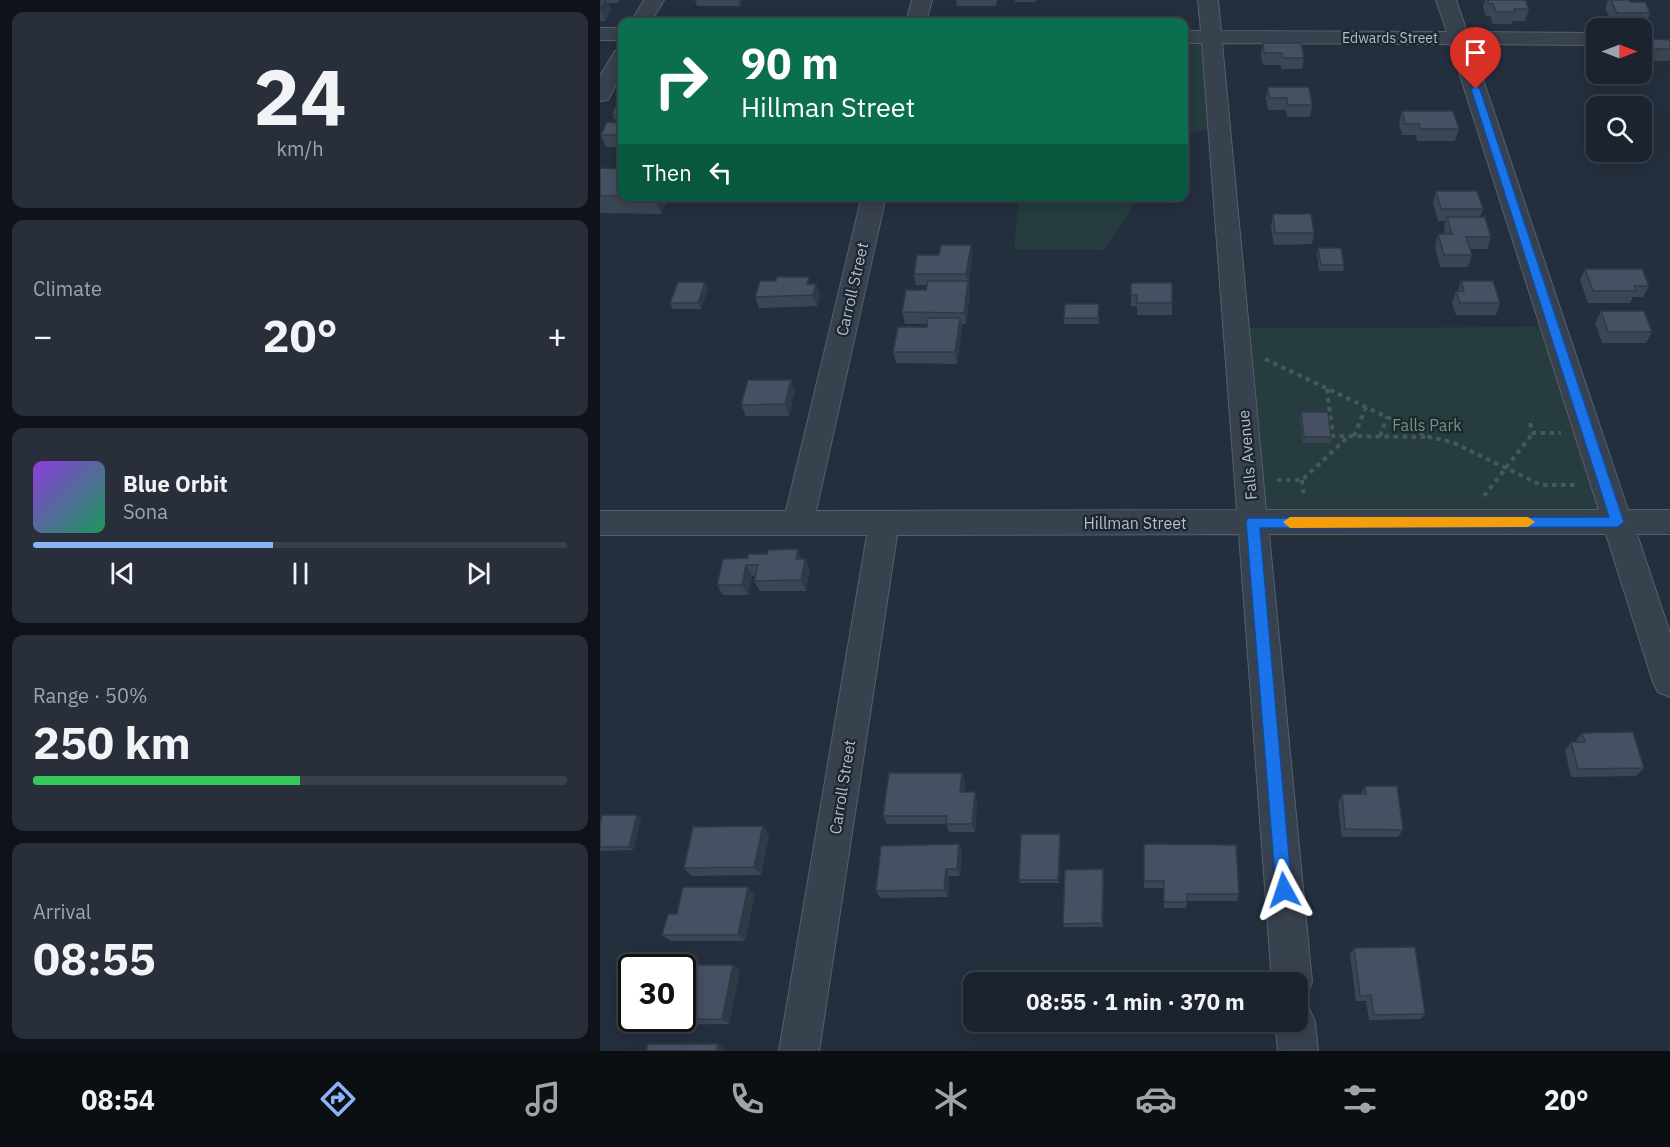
<!DOCTYPE html>
<html lang="en">
<head>
<meta charset="utf-8">
<style>
  :root { --surface:#1b232e; --page:#282f3a; --text:#f1f3f6; --muted:#a0a4aa; --line:#39404a; --accent:#8ab4f8 }
  body { margin:0; font-family:"IBM Plex Sans",sans-serif; background:var(--page); color:var(--text); height:100vh; display:flex; flex-direction:column; font-size:22px; white-space:nowrap }
  * { box-sizing:border-box; margin:0 }
  p { font-size:20px; color:var(--muted) }
  .icon { flex:none; width:33px; height:33px; fill:none; stroke:currentColor; stroke-width:2; stroke-linecap:round; stroke-linejoin:round }
  .map { position:relative; flex:1; overflow:hidden }
  .side { display:flex; flex-direction:column; gap:12px; padding:12px; background:#0f1319; width:600px }
  .side>* { flex:none }
  .guide { position:absolute; left:18px; top:18px; width:570px; height:183px; border-radius:12px; box-shadow:0 3px 15px #0003,0 0 0 2px var(--line); background:#0b6e4f; color:#fff; overflow:hidden }
  .needle { width:39px; rotate:90deg }
  .buttons { position:absolute; left:986px; top:18px; display:grid; gap:12px }
  .buttons a { display:grid; place-items:center; width:66px; height:66px; border-radius:12px; background:var(--surface); box-shadow:0 3px 15px #0003,0 0 0 2px var(--line); font-size:30px }
  .speed { position:absolute; left:18px; top:954px; display:flex; gap:12px; font-size:30px; font-weight:700; text-align:center }
  .speed>* { display:grid; place-content:center; width:78px; height:78px; border-radius:50%; background:var(--surface); box-shadow:0 3px 15px #0003,0 0 0 2px var(--line); line-height:1 }
  .speed .limit { border:3px solid #111; border-radius:9px; background:#fff; color:#111 }
  .pin { position:absolute; display:grid; place-items:center; width:51px; height:51px; color:#fff; margin:-62px -26px; border-radius:50% 50% 50% 0; rotate:-45deg; box-shadow:0 0 6px #0007 }
  .pin .icon { rotate:45deg }
  .me { position:absolute; width:66px; margin:-33px; rotate:355deg; stroke-linejoin:round; filter:drop-shadow(0 0 4px #0008) }
  .turn { display:flex; align-items:center; gap:21px; height:126px; padding:0 24px; font-size:27px }
  .turn .icon { width:78px; height:78px; stroke-width:2.5 }
  .turn b { display:block; font-size:42px; line-height:51px }
  .then { display:flex; align-items:center; height:57px; padding:0 24px; background:#0003; gap:12px; font-size:22px }
  .big { font-size:45px; font-weight:700; line-height:1.1 }
  .side .card { flex:1; display:flex; flex-direction:column; justify-content:center; gap:9px; min-width:0; padding:0 21px; border-radius:12px; background:var(--page) }
  .side .dial { align-items:center; gap:0 }
  .dial b { font-size:78px; line-height:1 }
  .song { display:flex; align-items:center; gap:18px }
  .cover { width:72px; height:72px; border-radius:9px; background:linear-gradient(135deg,hsl(270 70% 55%),hsl(150 70% 35%)) }
  .played { height:6px; border-radius:3px; background:linear-gradient(90deg,var(--accent) 45%,var(--line) 45%) }
  .keys { display:flex; justify-content:space-around; direction:ltr }
  .heat { display:flex; justify-content:space-between; align-items:center; font-size:33px; direction:ltr }
  .charge { height:9px; border-radius:4px; background:linear-gradient(90deg,#34c759 50%,var(--line) 0) }
  .trip { position:absolute; left:363px; top:972px; width:345px; height:60px; border-radius:12px; background:var(--surface); box-shadow:0 3px 15px #0003,0 0 0 2px var(--line); font-weight:700; line-height:60px; text-align:center }
  .tab-bar { display:flex; height:96px; justify-content:space-around; align-items:center; background:#0b0e12; color:var(--muted) }
  .tab-bar .icon { width:42px; height:42px }
  .tab-bar .active { color:var(--accent) }
  .tab-bar b { font-size:27px; color:var(--text) }
  main { display:flex; flex:1; min-height:0 }
  .map>svg:first-child { display:block }
  .green { fill:#263c3f }
  .lines { fill:none; stroke-linecap:round; stroke-linejoin:round }
  .minor-casing { stroke:#565f6c; stroke-width:2 }
  .path { stroke:#44595c; stroke-width:4; stroke-dasharray:4.5 4.5; stroke-linecap:butt }
  .minor { fill:#38414e; fill-rule:evenodd }
  .wall { fill:#3b4654 }
  .shaded-wall { fill:#303945 }
  .building { fill:#455162; stroke:#303945; stroke-width:1.5 }
  .route { fill:#1a73e8; stroke:#114b97; stroke-width:1.5 }
  .slow { fill:#f59e0b }
  .labels { text-anchor:middle; stroke-width:4.5; stroke-linejoin:round; paint-order:stroke }
  .far-street-label { font-size:14px; fill:#b4bcc9; stroke:#1d2633 }
  .street-label { font-size:16px; fill:#b4bcc9; stroke:#1d2633 }
  .park-label { font-size:16px; fill:#6b9a76; stroke:#1d2633 }
</style>
</head>
<body>
<main>
<section class="side">
<div class="card dial"><b>24</b><p>km/h</p></div>
<div class="card"><p>Climate</p>
<div class="heat"><a>−</a><b class="big">20°</b><a>+</a></div>
</div>
<div class="card">
<div class="song"><i class="cover"></i><div><b>Blue Orbit</b><p>Sona</p></div></div>
<div class="played"></div>
<div class="keys"><svg class="icon" aria-label="previous" viewBox="0 0 24 24"><path d="M18 5L8 12l10 7zM5 5v14"/></svg><svg class="icon" aria-label="pause" viewBox="0 0 24 24"><path d="M8 5v14M16 5v14"/></svg><svg class="icon" aria-label="next" viewBox="0 0 24 24"><path d="M6 5l10 7-10 7zM19 5v14"/></svg></div>
</div>
<div class="card"><p>Range · 50%</p><b class="big">250 km</b><div class="charge"></div></div>
<div class="card"><p>Arrival</p><b class="big">08:55</b></div>
</section>
<div class="map">
<svg width="1070" height="1051" viewBox="0 0 1070 1051">
  <rect width="100%" height="100%" fill="#242f3e"/>
  <path class="green" d="M 584,37 L 611,37 L 619,125 L 584,136 Z
    M 419,197 L 419,196 L 538,197 L 505,250 L 414,249 Z
    M 954,327 L 1018,522 L 653,522 L 636,328 Z"/>
  <g class="lines">
    <defs>
      <path id="minor" d="M 44,0 L 64,0 L 51,22 L 31,22 Z
        M 312,0 L 332,0 L 326,22 L 306,22 Z
        M 598,0 L 618,0 L 621,31 L 847,32 L 836,0 L 856,0 L 867,32 L 996,33 L 996,45 L 871,44 L 1028,510 L 1070,510 L 1070,534 L 1037,534 L 1070,633 L 1070,697 L 1058,692 L 1053,682 L 1006,534 L 669,534 L 712,982 L 706,996 L 698,999 L 698,982 L 672,982 L 639,534 L 297,535 L 219,1051 L 179,1051 L 267,535 L 0,535 L 0,511 L 186,511 L 262,196 L 286,196 L 216,511 L 637,510 L 602,43 L 584,43 L 584,31 L 601,31 ZM 622,43 L 850,44 L 999,510 L 666,510 Z
        M 0,28 L 22,28 L 22,40 L 0,40 Z
        M 22,49 L 22,73 L 8,100 L 0,101 L 0,76 L 15,51 Z
        M 698,1003 L 709,1008 L 715,1022 L 718,1051 L 678,1051 L 675,1022 L 698,1022 Z"/>
    </defs>
    <use href="#minor" class="minor-casing"/>
    <path class="path" d="M 665,359 L 829,437 L 852,442 L 941,485 L 977,485
      M 727,389 L 733,436 L 825,437
      M 930,423 L 933,433 L 961,433
      M 754,436 L 766,407
      M 780,436 L 787,417
      M 677,480 L 702,480 L 748,437
      M 702,480 L 704,497
      M 884,496 L 933,433"/>
    <use href="#minor" class="minor"/>
  </g>
  <path class="wall" d="M 0,0 L 20,0 L 18,3 L 8,3 L 11,10 L 5,21 L 0,21 Z
    M 95,0 L 142,0 L 140,6 L 97,6 Z
    M 356,0 L 397,0 L 396,6 L 357,6 Z
    M 415,0 L 436,0 L 435,2 L 415,2 Z
    M 885,0 L 925,0 L 929,9 L 925,21 L 913,21 L 912,24 L 893,24 L 890,16 L 886,16 L 883,8 Z
    M 1008,0 L 1029,0 L 1030,2 L 1050,13 L 1046,25 L 1013,25 L 1005,9 Z
    M 1041,38 L 1070,40 L 1070,61 L 1041,61 Z
    M 663,43 L 704,58 L 702,69 L 681,69 L 681,65 L 663,65 L 661,55 Z
    M 668,87 L 712,105 L 710,117 L 687,117 L 686,110 L 668,110 L 666,99 Z
    M 22,104 L 22,147 L 6,147 L 1,135 L 16,123 L 12,114 Z
    M 802,111 L 859,129 L 855,141 L 817,141 L 816,135 L 802,135 L 799,123 Z
    M 0,168 L 22,169 L 22,196 L 69,196 L 61,214 L 0,213 Z
    M 836,191 L 883,209 L 880,217 L 891,237 L 887,249 L 870,249 L 872,255 L 868,267 L 840,267 L 835,246 L 838,234 L 845,234 L 844,229 L 846,221 L 838,221 L 833,203 Z
    M 143,196 L 169,196 L 167,203 L 145,203 Z
    M 182,196 L 216,196 L 216,198 L 182,198 Z
    M 673,214 L 714,233 L 712,244 L 674,245 L 671,226 Z
    M 371,245 L 372,257 L 369,282 L 370,293 L 366,324 L 361,324 L 362,329 L 357,364 L 296,363 L 293,352 L 327,327 L 327,324 L 305,324 L 302,312 L 326,290 L 327,285 L 316,285 L 314,274 L 339,255 Z
    M 718,248 L 744,265 L 743,271 L 719,271 L 717,254 Z
    M 985,269 L 1049,286 L 1043,297 L 1033,297 L 1030,303 L 988,303 L 980,280 Z
    M 861,281 L 900,303 L 896,315 L 856,315 L 852,303 L 856,291 L 858,291 Z
    M 531,283 L 572,303 L 572,315 L 537,315 L 537,306 L 531,306 Z
    M 212,284 L 216,284 L 220,296 L 217,306 L 159,308 L 155,297 Z
    M 108,288 L 101,309 L 73,309 L 70,303 Z
    M 499,304 L 499,324 L 464,324 L 464,318 Z
    M 1001,311 L 1052,332 L 1046,343 L 1002,343 L 995,323 Z
    M 191,380 L 195,391 L 189,416 L 146,416 L 141,405 Z
    M 701,412 L 731,437 L 730,443 L 703,443 L 700,418 Z
    M 123,559 L 202,559 L 210,569 L 206,591 L 160,591 L 154,581 L 156,575 L 152,576 L 148,595 L 123,595 L 117,585 Z
    M 982,733 L 1044,768 L 1036,776 L 971,777 L 965,751 L 971,742 L 975,742 Z
    M 362,773 L 365,781 L 364,792 L 375,792 L 377,801 L 375,832 L 349,832 L 346,824 L 287,824 L 283,816 Z
    M 765,786 L 803,830 L 798,837 L 742,837 L 738,803 L 742,794 L 761,794 Z
    M 41,819 L 33,850 L 0,851 L 0,824 Z
    M 169,834 L 161,875 L 91,876 L 84,868 Z
    M 461,838 L 459,883 L 420,883 L 419,880 Z
    M 359,844 L 362,852 L 360,876 L 349,876 L 348,897 L 280,898 L 276,891 Z
    M 544,844 L 639,894 L 637,901 L 587,901 L 586,908 L 564,908 L 563,888 L 544,888 Z
    M 504,873 L 503,927 L 464,927 L 463,924 Z
    M 155,894 L 145,941 L 71,941 L 62,935 L 77,914 Z
    M 754,948 L 825,1014 L 820,1019 L 769,1020 L 766,1001 L 756,1001 L 750,954 Z
    M 103,965 L 133,965 L 140,971 L 129,1024 L 55,1025 L 46,1020 Z"/>
  <path class="shaded-wall" d="M 5,0 L 6,0 L 11,10 L 5,21 L 0,9 Z
    M 138,0 L 142,0 L 140,6 Z
    M 54,196 L 69,196 L 61,214 Z
    M 166,196 L 169,196 L 167,203 L 165,197 Z
    M 371,245 L 372,257 L 369,282 L 370,293 L 366,324 L 364,313 L 368,284 L 366,274 Z
    M 105,282 L 108,288 L 101,309 L 98,303 Z
    M 216,284 L 220,296 L 217,306 L 213,295 Z
    M 360,318 L 362,329 L 357,364 L 355,352 Z
    M 191,380 L 195,391 L 189,416 L 185,404 Z
    M 198,549 L 202,560 L 196,559 Z
    M 205,559 L 210,569 L 206,591 L 201,580 Z
    M 146,565 L 152,576 L 148,595 L 142,585 Z
    M 362,773 L 365,781 L 363,801 L 360,792 Z
    M 375,792 L 377,801 L 375,832 L 372,824 Z
    M 37,815 L 41,819 L 33,850 L 29,847 Z
    M 163,826 L 169,834 L 161,875 L 154,867 Z
    M 460,834 L 461,838 L 459,883 L 458,880 Z
    M 359,844 L 362,852 L 360,876 L 357,869 Z
    M 346,869 L 349,876 L 348,897 L 344,890 Z
    M 148,887 L 155,894 L 145,941 L 138,935 Z
    M 95,959 L 103,965 L 94,965 Z
    M 133,965 L 140,971 L 129,1024 L 122,1019 Z
    M 118,1044 L 125,1049 L 125,1051 L 116,1051 Z"/>
  <path class="building" d="M 0,0 L 5,0 L 0,9 Z
    M 887,0 L 925,0 L 929,9 L 914,9 L 915,12 L 896,12 L 893,4 L 889,4 Z
    M 1011,0 L 1029,0 L 1030,2 L 1045,2 L 1050,13 L 1017,13 Z
    M 1041,38 L 1070,40 L 1070,49 L 1041,49 Z
    M 663,43 L 701,43 L 704,58 L 683,58 L 682,53 L 664,53 Z
    M 668,87 L 709,87 L 712,105 L 688,105 L 687,98 L 669,98 Z
    M 17,104 L 22,104 L 22,115 L 12,114 Z
    M 802,111 L 853,111 L 859,129 L 820,129 L 819,124 L 805,124 Z
    M 7,122 L 22,123 L 22,135 L 1,135 Z
    M 0,168 L 22,169 L 22,196 L 0,196 Z
    M 836,191 L 877,191 L 883,209 L 841,209 Z
    M 143,196 L 166,196 L 143,197 Z
    M 673,214 L 711,214 L 714,233 L 675,233 Z
    M 847,217 L 885,217 L 891,237 L 866,237 L 872,255 L 844,255 L 838,234 L 852,234 Z
    M 341,245 L 371,245 L 366,274 L 314,274 L 317,255 L 339,255 Z
    M 718,248 L 741,248 L 744,265 L 721,265 Z
    M 985,269 L 1042,269 L 1049,286 L 1034,286 L 1036,291 L 993,291 Z
    M 177,277 L 209,277 L 207,284 L 216,284 L 213,295 L 155,297 L 160,281 L 176,281 Z
    M 328,281 L 368,281 L 364,313 L 302,312 L 306,290 L 326,290 Z
    M 861,281 L 893,281 L 900,303 L 860,303 L 856,291 L 864,291 Z
    M 78,282 L 105,282 L 98,303 L 70,303 Z
    M 531,283 L 572,283 L 572,303 L 537,303 L 537,295 L 531,295 Z
    M 465,304 L 499,304 L 498,318 L 464,318 Z
    M 1001,311 L 1044,311 L 1052,332 L 1008,332 Z
    M 328,318 L 360,318 L 355,352 L 293,352 L 298,327 L 327,327 Z
    M 148,380 L 191,380 L 185,404 L 141,405 Z
    M 701,412 L 728,412 L 731,437 L 704,437 Z
    M 198,549 L 196,559 L 205,559 L 201,580 L 154,581 L 158,565 L 146,565 L 142,585 L 117,585 L 123,559 L 148,558 L 148,554 L 167,554 L 168,550 Z
    M 1033,732 L 1044,768 L 978,769 L 971,742 L 985,742 L 982,733 Z
    M 289,773 L 362,773 L 360,792 L 375,792 L 372,824 L 346,824 L 347,816 L 283,816 Z
    M 765,786 L 797,786 L 803,830 L 745,829 L 742,794 L 766,794 Z
    M 2,815 L 37,815 L 29,847 L 0,847 L 0,824 Z
    M 163,826 L 154,867 L 84,868 L 93,827 Z
    M 421,834 L 460,834 L 458,880 L 419,880 Z
    M 359,844 L 357,869 L 346,869 L 344,890 L 276,891 L 281,846 Z
    M 544,844 L 636,845 L 639,894 L 587,894 L 587,902 L 564,902 L 564,881 L 544,881 Z
    M 503,869 L 502,923 L 463,924 L 465,870 Z
    M 83,887 L 148,887 L 138,935 L 62,935 L 68,914 L 77,914 Z
    M 815,947 L 825,1014 L 774,1015 L 771,995 L 760,996 L 754,948 Z
    M 45,959 L 95,959 L 94,965 L 133,965 L 122,1019 L 46,1020 L 46,1018 L 82,1018 L 82,968 L 43,968 Z
    M 48,1044 L 118,1044 L 116,1051 L 46,1051 Z"/>
  <path class="route" d="M 876,86 L 880,89 L 1024,522 L 1018,527 L 660,528 L 692,890 L 690,896 L 684,898 L 678,896 L 676,890 L 646,522 L 648,518 L 1009,517 L 871,89 Z"/>
  <path class="slow" d="M 690,517 L 928,517 L 935,522 L 928,527 L 690,528 L 683,522 Z"/>
  <g class="labels">
    <g class="far-street-label">
      <text x="790" y="43">Edwards Street</text>
    </g>
    <g class="street-label">
      <text transform="translate(252 289) rotate(-77)" y="6">Carroll Street</text>
      <text transform="translate(647 455) rotate(-95)" y="6">Falls Avenue</text>
      <text x="535" y="529">Hillman Street</text>
      <text transform="translate(242 787) rotate(-81)" y="6">Carroll Street</text>
    </g>
    <g class="park-label">
      <text x="827" y="431">Falls Park</text>
    </g>
  </g>
</svg>
<div class="buttons">
<a><svg class="needle" viewBox="-14 -14 28 28"><path d="M0-13l5 13h-10z" fill="#e53935"/><path d="M0 13l5-13h-10z" fill="#a0a4aa"/></svg></a>
<a><svg class="icon" aria-label="search" viewBox="0 0 24 24"><circle cx="10" cy="10" r="6"/><path d="M15 15l6 6"/></svg></a>
</div>
<div class="speed"><div class="limit">30</div></div>
<div class="pin" style="left:876px;top:89px;background:#d93025"><svg class="icon" aria-label="arrive" viewBox="0 0 24 24"><path d="M6 21V4h12l-3 4 3 4H6"/></svg></div>
<svg class="me" style="left:684px;top:890px" viewBox="-20 -20 40 40"><path d="M0-17L14 15 0 8-14 15z" fill="#1a73e8" stroke="#fff" stroke-width="4"/></svg>
<div class="trip">08:55 · 1 min · 370 m</div>
<div class="guide">
<div class="turn"><svg class="icon" aria-label="right" viewBox="0 0 24 24"><path d="M7 20v-9h11M14 6l5 5-5 5"/></svg><div><b>90 m</b>Hillman Street</div></div>
<div class="then">Then<svg class="icon" aria-label="left" viewBox="0 0 24 24"><path d="M17 20v-9H6M10 6l-5 5 5 5"/></svg></div>
</div>
</div>
</main>
<nav class="tab-bar">
<b>08:54</b>
<svg class="icon active" aria-label="directions" viewBox="0 0 24 24"><path d="M12 3l9 9-9 9-9-9zM9 14v-3h6M13 9l2 2-2 2"/></svg>
<svg class="icon" aria-label="music" viewBox="0 0 24 24"><path d="M9 18V5l10-2v13"/><circle cx="6" cy="18" r="3"/><circle cx="16" cy="16" r="3"/></svg>
<svg class="icon" aria-label="phone" viewBox="0 0 24 24"><path d="M5 4h4l2 5-3 2q2 4 5 5l2-3 5 2v4C11 20 4 13 5 4z"/></svg>
<svg class="icon" aria-label="climate" viewBox="0 0 24 24"><path d="M12 3v18M4 7l16 10M4 17L20 7"/></svg>
<svg class="icon" aria-label="car" viewBox="0 0 24 24"><path d="M5 17H2v-5l4-1 3-4h7l3 4 3 1v5h-3M9 17h6M6 11h13"/><circle cx="7" cy="17" r="2"/><circle cx="17" cy="17" r="2"/></svg>
<svg class="icon" aria-label="filters" viewBox="0 0 24 24"><path d="M4 7h16M4 17h16"/><circle cx="9" cy="7" r="2"/><circle cx="15" cy="17" r="2"/></svg>
<b>20°</b>
</nav>
</body>
</html>
